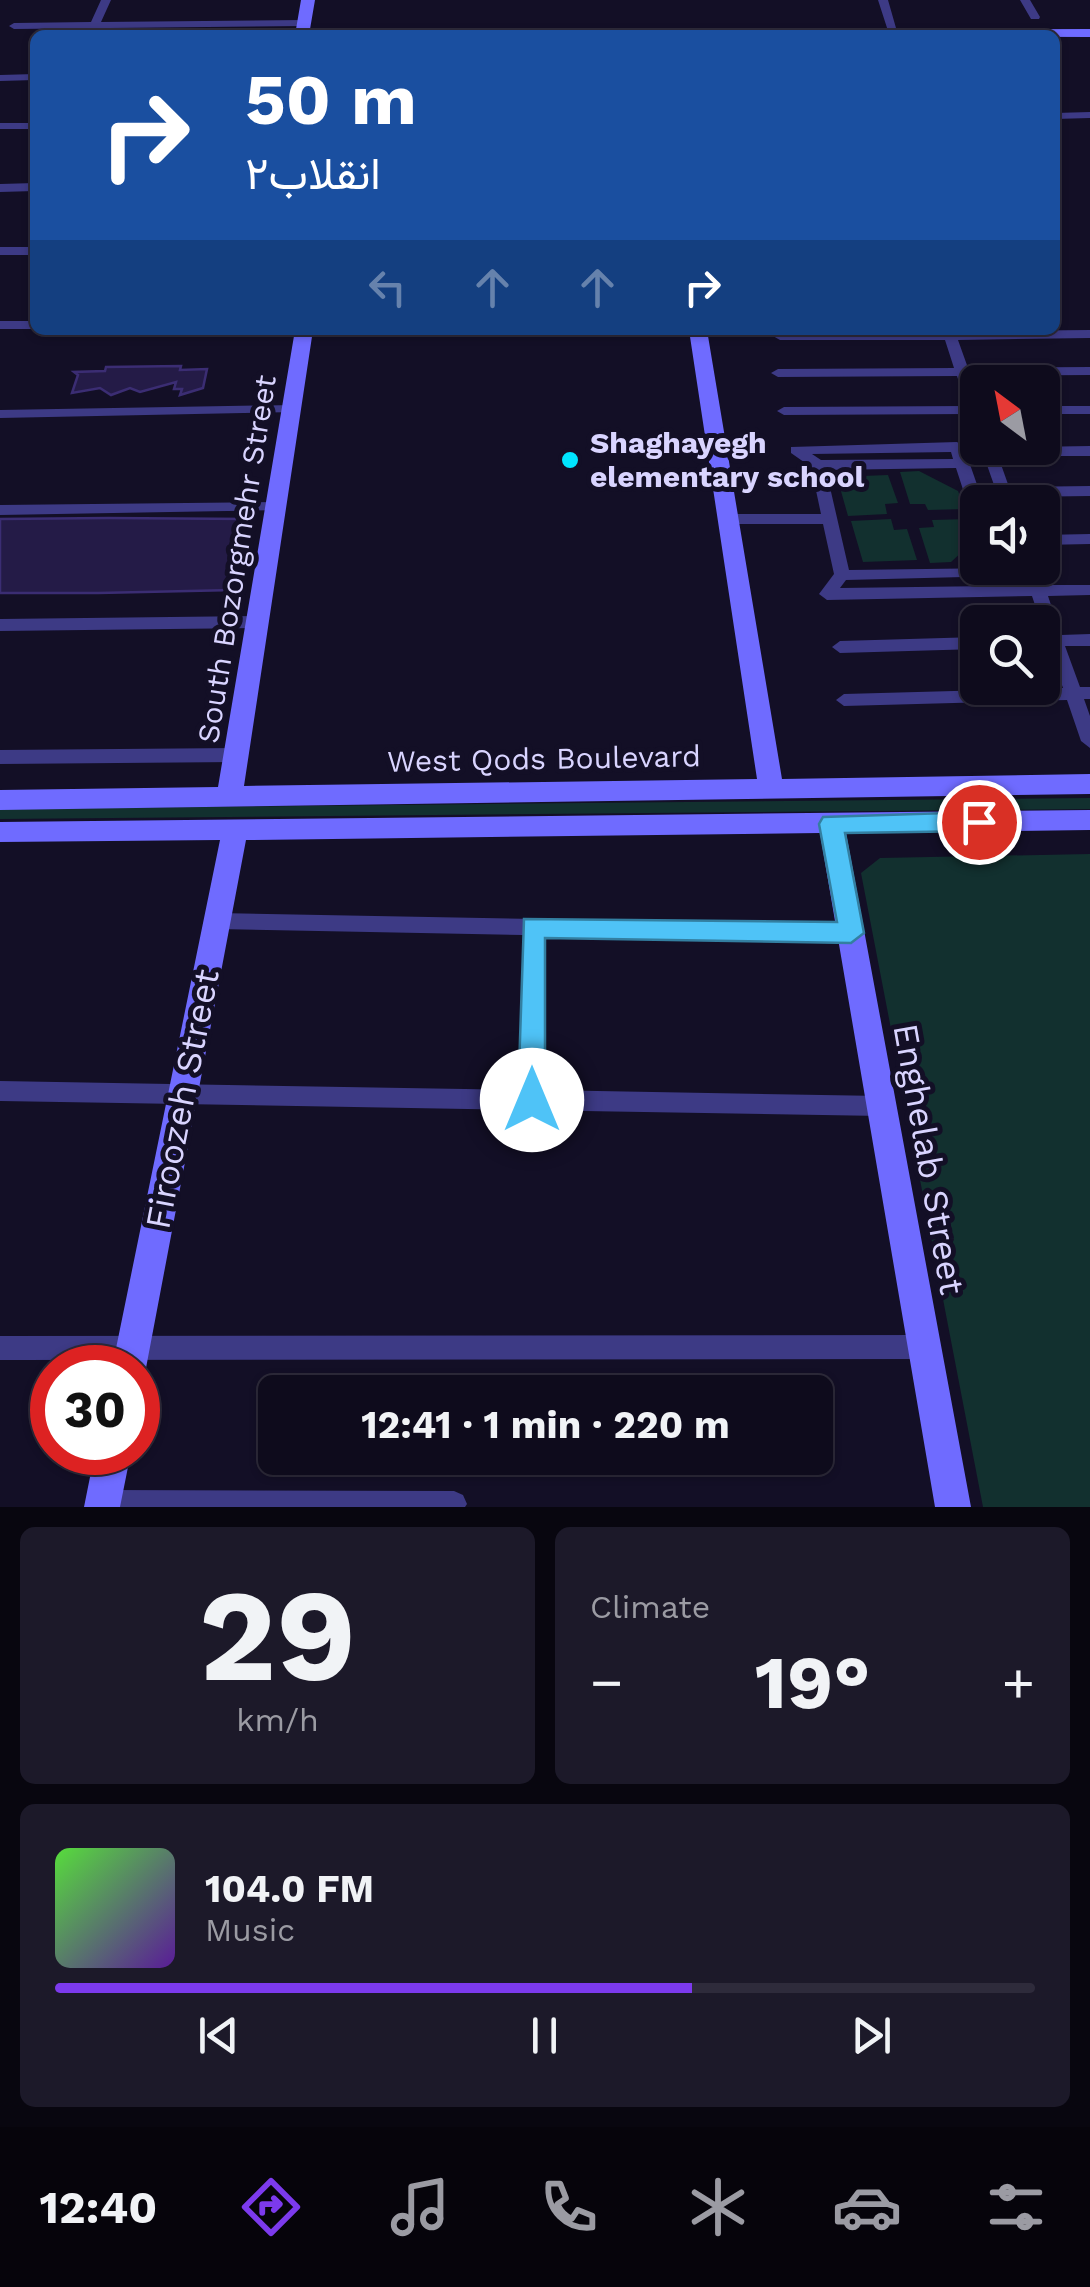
<!DOCTYPE html>
<html lang="en">
<head>
<meta charset="utf-8">
<style>
  :root { --surface:#0e0b1c; --page:#1c1929; --text:#f1f3f6; --muted:#9b9ba3; --line:#2e2b3b; --accent:#7c3aed }
  body { margin:0; font-family:"Work Sans",Vazirmatn,sans-serif; background:var(--page); color:var(--text); height:100vh; display:flex; flex-direction:column; font-size:38px; white-space:nowrap }
  * { box-sizing:border-box; margin:0 }
  p { font-size:32px; color:var(--muted) }
  .icon { flex:none; width:55px; height:55px; fill:none; stroke:currentColor; stroke-width:2; stroke-linecap:round; stroke-linejoin:round }
  .map { position:relative; height:1507px; overflow:hidden }
  .sheet { display:flex; flex-direction:column; gap:20px; padding:20px; background:#08060f; flex:1 }
  .sheet>* { flex:none }
  .banner { position:absolute; left:30px; top:30px; width:1030px; height:305px; border-radius:15px; box-shadow:0 2px 8px #0004,0 0 0 2px var(--line); background:#1a4fa0; color:#fff; overflow:hidden }
  .needle { width:65px; rotate:328deg }
  .controls { position:absolute; left:960px; top:365px; display:grid; gap:20px }
  .controls a { display:grid; place-items:center; width:100px; height:100px; border-radius:15px; background:var(--surface); box-shadow:0 2px 8px #0004,0 0 0 2px var(--line); font-size:50px }
  .speed { position:absolute; left:30px; top:1345px; display:flex; gap:20px; font-size:50px; font-weight:700; text-align:center }
  .speed>* { display:grid; place-content:center; width:130px; height:130px; border-radius:50%; background:var(--surface); box-shadow:0 2px 8px #0004,0 0 0 2px var(--line); line-height:1 }
  .speed .limit { border:15px solid #d22; background:#fff; color:#111 }
  .pin { position:absolute; display:grid; place-items:center; width:85px; height:85px; color:#fff; margin:-42px; border:5px solid #fff; border-radius:50%; box-shadow:0 2px 10px #0007 }
  .me { position:absolute; width:110px; margin:-55px; rotate:0deg; stroke-linejoin:round; filter:drop-shadow(0 0 8px #0008) }
  .turn { display:flex; align-items:center; gap:35px; height:210px; padding:0 50px; font-size:45px }
  .turn .icon { width:130px; height:130px; stroke-width:2.5 }
  .turn b { display:block; font-size:70px; line-height:85px }
  .lanes { display:flex; align-items:center; height:95px; padding:0 50px; background:#0003; justify-content:center; gap:50px; direction:ltr }
  .lanes .off { opacity:.35 }
  .big { font-size:75px; font-weight:700; line-height:1.1 }
  .sheet .card { flex:1; display:flex; flex-direction:column; justify-content:center; gap:15px; min-width:0; padding:0 35px; border-radius:15px; background:var(--page) }
  .sheet .dial { align-items:center; gap:0 }
  .dial b { font-size:130px; line-height:1 }
  .song { display:flex; align-items:center; gap:30px }
  .cover { width:120px; height:120px; border-radius:15px; background:linear-gradient(135deg,hsl(110 70% 55%),hsl(270 70% 35%)) }
  .played { height:10px; border-radius:5px; background:linear-gradient(90deg,var(--accent) 65%,var(--line) 65%) }
  .keys { display:flex; justify-content:space-around; direction:ltr }
  .heat { display:flex; justify-content:space-between; align-items:center; font-size:55px; direction:ltr }
  .sheet .tiles { flex:1; display:grid; gap:20px; grid-template-columns:1fr 1fr }
  .card:last-child { grid-column:span 2 }
  .trip { position:absolute; left:258px; top:1375px; width:575px; height:100px; border-radius:15px; background:var(--surface); box-shadow:0 2px 8px #0004,0 0 0 2px var(--line); font-weight:700; line-height:100px; text-align:center }
  .tabs { display:flex; height:160px; justify-content:space-around; align-items:center; background:#06040b; color:var(--muted) }
  .tabs .icon { width:70px; height:70px }
  .tabs .current { color:var(--accent) }
  .tabs b { font-size:45px; color:var(--text) }
  .map>svg:first-child { display:block }
  .green { fill:#12302f }
  .building { fill:#241b47; stroke:#3b2d73; stroke-width:2.5 }
  .lines { fill:none; stroke-linecap:round; stroke-linejoin:round }
  .street { fill:#3d3a85; fill-rule:evenodd }
  .secondary { fill:#6f6bff; fill-rule:evenodd }
  .route { fill:#4fc3f7; stroke:#337fa1; stroke-width:2.5 }
  .poi-dot { fill:#00e5ff; stroke:#130f26; stroke-width:4 }
  .labels { text-anchor:middle; stroke-width:10; stroke-linejoin:round; paint-order:stroke }
  .poi-label { font-size:30px; font-weight:bold; fill:#d9d4ff; stroke:#130f26; text-anchor:start }
  .street-label { font-size:30px; fill:#d9d4ff; stroke:#130f26 }
  .near-street-label { font-size:35px; fill:#d9d4ff; stroke:#130f26 }
</style>
</head>
<body>
<div class="map">
<svg width="1090" height="1507" viewBox="0 0 1090 1507">
  <rect width="100%" height="100%" fill="#130f26"/>
  <path class="green" d="M 919,471 L 958,491 L 965,509 L 928,510 L 925,504 L 910,504 L 900,472 Z
    M 888,475 L 898,503 L 885,504 L 887,514 L 848,516 L 837,477 Z
    M 891,519 L 894,530 L 907,529 L 917,560 L 863,562 L 851,521 Z
    M 970,519 L 977,538 L 951,562 L 930,563 L 919,528 L 934,527 L 932,520 Z
    M 1090,798 L 1090,809 L 0,819 L 0,809 Z
    M 1090,854 L 1090,1507 L 983,1507 L 861,873 L 880,858 Z"/>
  <path class="building" d="M 181,366 L 180,370 L 207,369 L 203,388 L 180,395 L 182,389 L 174,389 L 176,382 L 140,392 L 130,388 L 111,395 L 100,388 L 72,393 L 78,375 L 74,372 L 105,371 L 106,367 Z
    M 0,519 L 108,518 L 249,519 L 234,590 L 98,593 L 0,593 Z"/>
  <g class="lines">
    <path class="street" d="M 101,0 L 111,0 L 101,22 L 304,20 L 309,23 L 304,26 L 14,29 L 9,26 L 14,23 L 91,22 Z
      M 878,0 L 888,0 L 898,35 L 889,34 Z
      M 1020,0 L 1030,0 L 1040,17 L 1039,19 L 1031,19 Z
      M 35,74 L 35,80 L 0,81 L 0,75 Z
      M 1090,112 L 1090,118 L 1055,119 L 1055,113 Z
      M 0,123 L 35,123 L 35,129 L 0,129 Z
      M 35,183 L 35,191 L 0,192 L 0,184 Z
      M 0,247 L 35,247 L 35,255 L 0,255 Z
      M 0,321 L 35,321 L 35,329 L 0,329 Z
      M 1090,330 L 1090,338 L 958,340 L 968,368 L 1090,367 L 1090,375 L 971,376 L 978,395 L 978,420 L 970,414 L 784,415 L 777,411 L 784,407 L 967,406 L 957,376 L 778,377 L 771,373 L 778,369 L 954,368 L 945,340 L 780,340 L 773,336 L 775,333 Z
      M 292,405 L 297,406 L 297,412 L 0,418 L 0,410 Z
      M 1042,406 L 1090,406 L 1090,414 L 1042,414 Z
      M 957,442 L 964,447 L 983,502 L 978,502 L 978,516 L 970,511 L 956,468 L 826,470 L 849,570 L 1002,568 L 1005,572 L 1003,576 L 846,580 L 840,588 L 993,586 L 994,578 L 1006,578 L 1009,585 L 1028,585 L 1023,568 L 1037,568 L 1044,585 L 1090,585 L 1090,595 L 1048,596 L 1061,635 L 1090,634 L 1090,646 L 1065,646 L 1080,687 L 1090,687 L 1090,699 L 1084,699 L 1090,716 L 1090,748 L 1081,741 L 1067,700 L 844,706 L 836,700 L 844,694 L 1063,688 L 1049,647 L 1042,646 L 1042,636 L 1045,635 L 1032,596 L 827,600 L 819,594 L 834,574 L 823,524 L 729,524 L 721,519 L 729,514 L 821,514 L 811,467 L 791,453 L 791,447 ZM 951,452 L 953,459 L 821,460 L 812,454 Z
      M 1090,446 L 1090,456 L 998,456 L 1009,487 L 1090,486 L 1090,496 L 1013,497 L 1014,502 L 1000,502 L 981,448 Z
      M 276,502 L 281,504 L 283,507 L 281,510 L 0,515 L 0,505 Z
      M 1090,534 L 1090,544 L 1042,545 L 1042,535 Z
      M 258,616 L 266,622 L 258,628 L 0,631 L 0,619 Z
      M 978,637 L 978,649 L 840,653 L 832,647 L 840,641 Z
      M 237,748 L 243,750 L 246,755 L 243,760 L 237,762 L 0,764 L 0,750 Z
      M 217,913 L 851,925 L 858,927 L 861,933 L 858,939 L 851,941 L 543,935 L 542,1090 L 882,1096 L 889,1099 L 893,1106 L 889,1113 L 882,1116 L 0,1101 L 0,1081 L 521,1090 L 523,935 L 217,929 L 210,927 L 207,921 L 210,915 Z
      M 925,1335 L 933,1339 L 937,1347 L 933,1355 L 925,1359 L 0,1360 L 0,1336 Z
      M 103,1490 L 454,1491 L 463,1495 L 467,1504 L 465,1507 L 92,1507 L 90,1503 L 94,1494 Z"/>
    <path class="secondary" d="M 301,0 L 315,0 L 309,35 L 295,35 Z
      M 1090,29 L 1090,37 L 596,35 L 603,31 Z
      M 295,330 L 313,330 L 244,786 L 757,779 L 689,330 L 707,330 L 782,779 L 1090,774 L 1090,794 L 0,810 L 0,790 L 218,787 Z
      M 1090,810 L 1090,830 L 846,833 L 971,1507 L 935,1507 L 820,833 L 246,840 L 146,1368 L 138,1381 L 138,1368 L 112,1368 L 220,840 L 0,842 L 0,822 Z
      M 95,1452 L 131,1452 L 120,1507 L 84,1507 Z"/>
  </g>
  <path class="route" d="M 979,812 L 991,822 L 979,831 L 845,833 L 864,933 L 851,943 L 545,938 L 545,1100 L 541,1109 L 532,1113 L 522,1109 L 518,1100 L 524,919 L 837,922 L 819,824 L 823,817 Z"/>
  <circle class="poi-dot" cx="570" cy="460" r="10"/>
  <g class="labels">
    <g class="poi-label">
      <text x="590" y="453">Shaghayegh<tspan x="590" dy="34">elementary school</tspan></text>
    </g>
    <g class="street-label">
      <text transform="translate(237 559) rotate(-81)" y="10">South Bozorgmehr Street</text>
      <text transform="translate(544 759) rotate(-1)" y="10">West Qods Boulevard</text>
    </g>
    <g class="near-street-label">
      <text transform="translate(182 1099) rotate(-79)" y="12">Firoozeh Street</text>
      <text transform="translate(929 1159) rotate(80)" y="12">Enghelab Street</text>
    </g>
  </g>
</svg>
<div class="controls">
<a><svg class="needle" viewBox="-14 -14 28 28"><path d="M0-13l5 13h-10z" fill="#e53935"/><path d="M0 13l5-13h-10z" fill="#9b9ba3"/></svg></a>
<a><svg class="icon" aria-label="sound" viewBox="0 0 24 24"><path d="M4 9h4l5-4v14l-5-4H4zM17 9q2 3 0 6"/></svg></a>
<a><svg class="icon" aria-label="search" viewBox="0 0 24 24"><circle cx="10" cy="10" r="6"/><path d="M15 15l6 6"/></svg></a>
</div>
<div class="speed"><div class="limit">30</div></div>
<div class="pin" style="left:979px;top:822px;background:#d93025"><svg class="icon" aria-label="arrive" viewBox="0 0 24 24"><path d="M6 21V4h12l-3 4 3 4H6"/></svg></div>
<svg class="me" style="left:532px;top:1100px" viewBox="-20 -20 40 40"><circle r="19" fill="#fff"/><path d="M0-13L10 11 0 6-10 11z" fill="#4fc3f7"/></svg>
<div class="trip">12:41 · 1 min · 220 m</div>
<div class="banner">
<div class="turn"><svg class="icon" aria-label="right" viewBox="0 0 24 24"><path d="M7 20v-9h11M14 6l5 5-5 5"/></svg><div><b>50 m</b>انقلاب۲</div></div>
<div class="lanes"><svg class="icon off" aria-label="left" viewBox="0 0 24 24"><path d="M17 20v-9H6M10 6l-5 5 5 5"/></svg><svg class="icon off" aria-label="ahead" viewBox="0 0 24 24"><path d="M12 20V5M6 11l6-6 6 6"/></svg><svg class="icon off" aria-label="ahead" viewBox="0 0 24 24"><path d="M12 20V5M6 11l6-6 6 6"/></svg><svg class="icon" aria-label="right" viewBox="0 0 24 24"><path d="M7 20v-9h11M14 6l5 5-5 5"/></svg></div>
</div>
</div>
<section class="sheet">
<div class="tiles">
<div class="card dial"><b>29</b><p>km/h</p></div>
<div class="card"><p>Climate</p>
<div class="heat"><a>−</a><b class="big">19°</b><a>+</a></div>
</div>
<div class="card">
<div class="song"><i class="cover"></i><div><b>104.0 FM</b><p>Music</p></div></div>
<div class="played"></div>
<div class="keys"><svg class="icon" aria-label="previous" viewBox="0 0 24 24"><path d="M18 5L8 12l10 7zM5 5v14"/></svg><svg class="icon" aria-label="pause" viewBox="0 0 24 24"><path d="M8 5v14M16 5v14"/></svg><svg class="icon" aria-label="next" viewBox="0 0 24 24"><path d="M6 5l10 7-10 7zM19 5v14"/></svg></div>
</div>
</div>
</section>
<nav class="tabs">
<b>12:40</b>
<svg class="icon current" aria-label="directions" viewBox="0 0 24 24"><path d="M12 3l9 9-9 9-9-9zM9 14v-3h6M13 9l2 2-2 2"/></svg>
<svg class="icon" aria-label="music" viewBox="0 0 24 24"><path d="M9 18V5l10-2v13"/><circle cx="6" cy="18" r="3"/><circle cx="16" cy="16" r="3"/></svg>
<svg class="icon" aria-label="phone" viewBox="0 0 24 24"><path d="M5 4h4l2 5-3 2q2 4 5 5l2-3 5 2v4C11 20 4 13 5 4z"/></svg>
<svg class="icon" aria-label="climate" viewBox="0 0 24 24"><path d="M12 3v18M4 7l16 10M4 17L20 7"/></svg>
<svg class="icon" aria-label="car" viewBox="0 0 24 24"><path d="M5 17H2v-5l4-1 3-4h7l3 4 3 1v5h-3M9 17h6M6 11h13"/><circle cx="7" cy="17" r="2"/><circle cx="17" cy="17" r="2"/></svg>
<svg class="icon" aria-label="filters" viewBox="0 0 24 24"><path d="M4 7h16M4 17h16"/><circle cx="9" cy="7" r="2"/><circle cx="15" cy="17" r="2"/></svg>
</nav>
</body>
</html>
